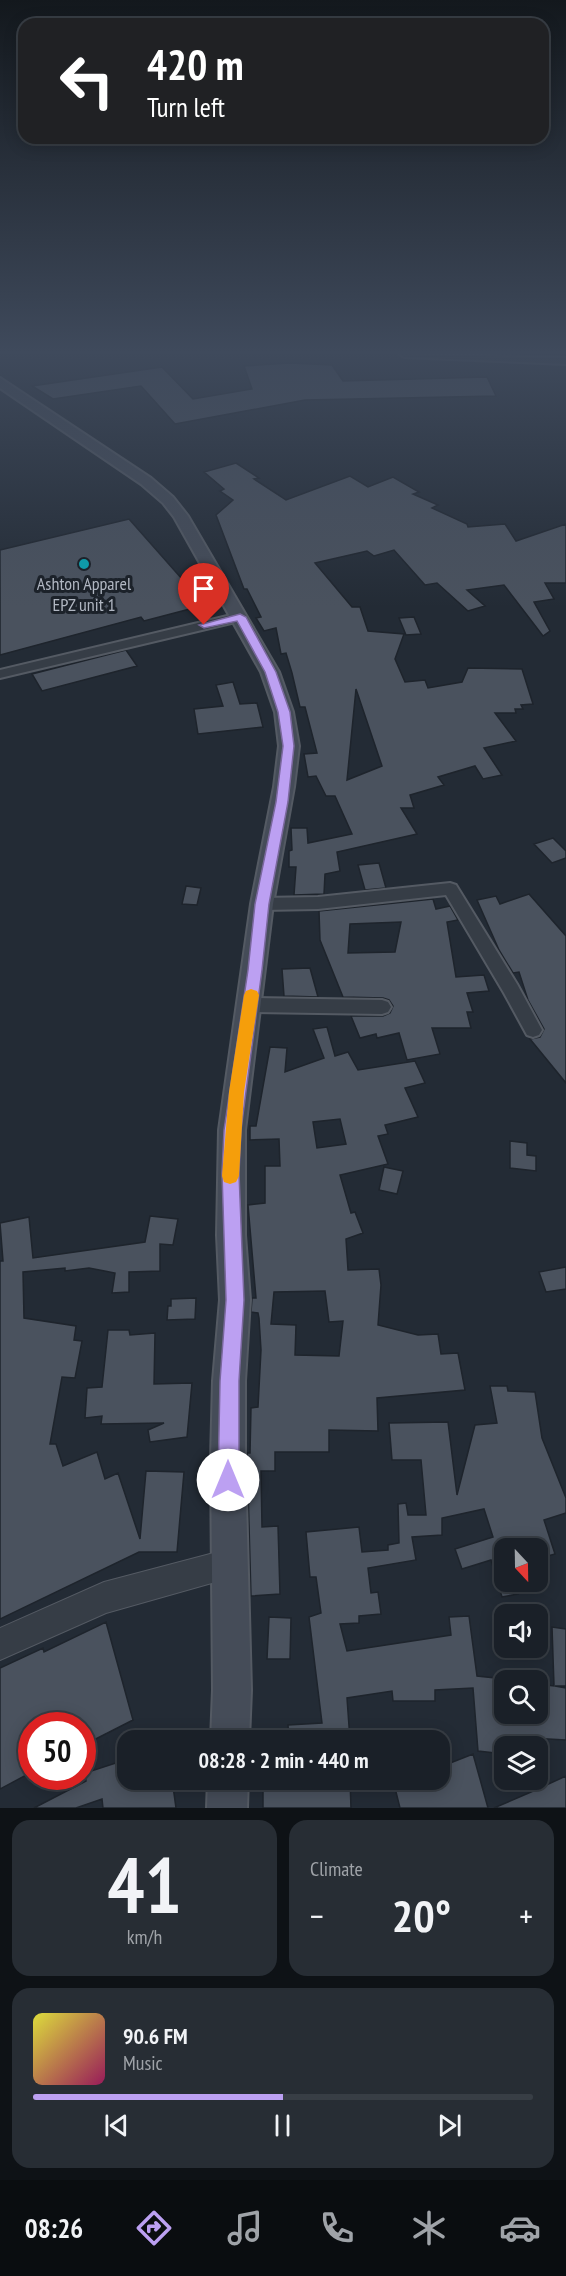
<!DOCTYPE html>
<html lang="en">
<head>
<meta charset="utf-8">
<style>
  :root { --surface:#1a2028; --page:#272d34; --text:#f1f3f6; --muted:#9fa3a8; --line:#383e45; --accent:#bca0f2 }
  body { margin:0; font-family:"PT Sans Narrow",sans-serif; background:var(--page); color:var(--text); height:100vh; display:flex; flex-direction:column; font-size:22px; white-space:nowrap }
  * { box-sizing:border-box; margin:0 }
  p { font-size:20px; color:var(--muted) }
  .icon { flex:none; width:33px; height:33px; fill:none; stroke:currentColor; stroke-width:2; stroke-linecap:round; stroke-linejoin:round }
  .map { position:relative; height:1808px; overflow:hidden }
  .panel { display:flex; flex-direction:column; gap:12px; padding:12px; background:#0e1216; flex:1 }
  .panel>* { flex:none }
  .guide { position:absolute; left:18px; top:18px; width:531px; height:126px; border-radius:18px; box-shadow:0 3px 15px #0003,0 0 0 2px var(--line); background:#202124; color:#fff; overflow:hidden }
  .needle { width:39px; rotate:158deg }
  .buttons { position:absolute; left:494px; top:1538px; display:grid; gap:12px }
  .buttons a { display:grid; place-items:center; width:54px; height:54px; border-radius:12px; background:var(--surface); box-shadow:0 3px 15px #0003,0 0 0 2px var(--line); font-size:30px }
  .speed { position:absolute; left:18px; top:1712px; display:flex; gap:12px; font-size:30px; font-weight:700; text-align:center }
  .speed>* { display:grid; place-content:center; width:78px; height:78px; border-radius:50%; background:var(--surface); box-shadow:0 3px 15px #0003,0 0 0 2px var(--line); line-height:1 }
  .speed .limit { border:9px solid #d22; background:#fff; color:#111 }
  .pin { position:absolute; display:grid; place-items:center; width:51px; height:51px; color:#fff; margin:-62px -26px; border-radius:50% 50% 50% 0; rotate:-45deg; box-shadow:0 0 6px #0007 }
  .pin .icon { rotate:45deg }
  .me { position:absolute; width:66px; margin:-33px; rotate:0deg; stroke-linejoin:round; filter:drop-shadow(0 0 4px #0008) }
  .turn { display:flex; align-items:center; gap:21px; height:126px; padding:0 30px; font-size:27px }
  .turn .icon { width:78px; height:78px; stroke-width:2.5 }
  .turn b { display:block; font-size:42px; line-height:51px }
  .big { font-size:45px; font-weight:800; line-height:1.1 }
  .panel .card { flex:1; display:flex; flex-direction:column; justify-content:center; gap:9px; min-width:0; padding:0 21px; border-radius:18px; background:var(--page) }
  .panel .dial { align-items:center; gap:0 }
  .dial b { font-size:78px; line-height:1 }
  .song { display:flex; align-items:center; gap:18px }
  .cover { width:72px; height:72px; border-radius:9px; background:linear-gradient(135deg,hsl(60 70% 55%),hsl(330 70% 35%)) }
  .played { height:6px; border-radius:3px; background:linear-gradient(90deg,var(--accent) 50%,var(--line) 50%) }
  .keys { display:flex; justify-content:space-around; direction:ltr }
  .heat { display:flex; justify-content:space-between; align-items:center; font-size:33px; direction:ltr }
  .panel .tiles { flex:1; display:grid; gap:12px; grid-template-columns:1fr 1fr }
  .card:last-child { grid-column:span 2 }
  .trip { position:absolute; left:117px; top:1730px; width:333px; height:60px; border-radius:18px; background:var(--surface); box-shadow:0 3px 15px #0003,0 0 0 2px var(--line); font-weight:800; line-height:60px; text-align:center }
  .menu { display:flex; height:96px; justify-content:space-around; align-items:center; background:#0a0d10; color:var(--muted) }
  .menu .icon { width:42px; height:42px }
  .menu .selected { color:var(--accent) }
  .menu b { font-size:27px; color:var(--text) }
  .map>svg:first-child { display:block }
  .building { fill:#4a525e; stroke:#1e242c; stroke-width:1.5; fill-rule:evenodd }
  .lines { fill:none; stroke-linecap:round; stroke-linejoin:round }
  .minor-casing { stroke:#545a63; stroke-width:4 }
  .tertiary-casing { stroke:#545a63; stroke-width:2 }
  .secondary-casing { stroke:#545a63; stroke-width:4 }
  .minor { fill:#363d46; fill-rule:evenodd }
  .tertiary { fill:#363d46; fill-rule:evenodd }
  .secondary { fill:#454c58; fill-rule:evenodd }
  .route { fill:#bca0f2; stroke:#7a689d; stroke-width:1.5 }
  .slow { fill:#f59e0b }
  .culture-dot { fill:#0f9aa8; stroke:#1c222a; stroke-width:2 }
  .labels { text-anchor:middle; stroke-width:6; stroke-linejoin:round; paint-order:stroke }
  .far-poi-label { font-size:18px; fill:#b1b7c2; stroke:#1c222a }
</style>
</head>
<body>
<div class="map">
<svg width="566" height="1808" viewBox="0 0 566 1808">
  <rect width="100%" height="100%" fill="#232b35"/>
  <path class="building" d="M 290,363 L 332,365 L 343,381 L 487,377 L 496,396 L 305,400 L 175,424 L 141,386 L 53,399 L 32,386 L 162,367 L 193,399 L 252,389 L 244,366 Z
    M 236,463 L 259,478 L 254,479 L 286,500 L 350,476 L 368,487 L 393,477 L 419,492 L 413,494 L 438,505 L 432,508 L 467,524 L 468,527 L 505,524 L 516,541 L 566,524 L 566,583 L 545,583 L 554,599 L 534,602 L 550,631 L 543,636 L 504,585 L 467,590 L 485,606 L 468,611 L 437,583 L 425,585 L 394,550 L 374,556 L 367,551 L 315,563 L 352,607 L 360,607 L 368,631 L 404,634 L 395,659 L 405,682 L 425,680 L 428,688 L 462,682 L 468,668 L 522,669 L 533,704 L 521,705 L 523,709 L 515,709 L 516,713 L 495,713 L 516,741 L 484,748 L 502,775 L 483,779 L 475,766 L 438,777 L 444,785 L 410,795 L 414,808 L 401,808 L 417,834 L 337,852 L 340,871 L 325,874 L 324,894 L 294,895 L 296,867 L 289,867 L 289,851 L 292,850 L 291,828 L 307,828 L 308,843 L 352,834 L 335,796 L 326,796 L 316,776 L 308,777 L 304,754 L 317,753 L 305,707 L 300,707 L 292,673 L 286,653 L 281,654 L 276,628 L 264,631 L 256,618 L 261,617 L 247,589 L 244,589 L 216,515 L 233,500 L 220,491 L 224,489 L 204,472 ZM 356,689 L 382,766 L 347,780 Z
    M 129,519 L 205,605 L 144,621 L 141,617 L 0,655 L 0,550 Z
    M 414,617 L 421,634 L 406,635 L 399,618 Z
    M 126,650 L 137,666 L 42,691 L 32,674 Z
    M 233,682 L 240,704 L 257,703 L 263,727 L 198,734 L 194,709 L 223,706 L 216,685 Z
    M 553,838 L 566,851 L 566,858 L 552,863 L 534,844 Z
    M 379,863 L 386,888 L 365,890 L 358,865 Z
    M 186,886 L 201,888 L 197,905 L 182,904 Z
    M 529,894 L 566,936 L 566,1083 L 530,1039 L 540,1037 L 544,1029 L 528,1000 L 519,972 L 513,973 L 499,950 L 477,900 L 496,896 L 500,904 Z
    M 433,899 L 436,909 L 450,906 L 458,920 L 447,922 L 456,977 L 484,975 L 489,991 L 467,993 L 473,1012 L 467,1012 L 471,1028 L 432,1028 L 440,1054 L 407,1060 L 399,1033 L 377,1038 L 376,1034 L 360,1038 L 351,1016 L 383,1016 L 390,1013 L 393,1006 L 389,1000 L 383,998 L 343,997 L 320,940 L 319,911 ZM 401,922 L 395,952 L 348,953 L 350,924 Z
    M 310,968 L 318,997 L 284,996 L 282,969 Z
    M 327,1027 L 335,1056 L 348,1052 L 358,1070 L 415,1061 L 425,1083 L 405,1088 L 418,1117 L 385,1125 L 388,1134 L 378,1136 L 388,1164 L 340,1175 L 351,1213 L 355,1212 L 363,1233 L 346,1239 L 348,1270 L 379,1269 L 381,1285 L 378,1325 L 418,1335 L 438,1334 L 441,1354 L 458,1353 L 465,1390 L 377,1398 L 378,1431 L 329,1430 L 329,1452 L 275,1452 L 275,1471 L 261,1471 L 262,1527 L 278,1526 L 280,1594 L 251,1596 L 247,1453 L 250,1453 L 251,1408 L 258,1407 L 261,1350 L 259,1318 L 258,1313 L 251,1312 L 252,1298 L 256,1298 L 248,1205 L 265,1203 L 265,1166 L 280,1166 L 279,1139 L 250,1140 L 250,1126 L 256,1126 L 270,1047 L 287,1048 L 285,1072 L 324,1058 L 313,1029 ZM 340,1119 L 346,1144 L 317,1148 L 313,1122 ZM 325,1291 L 329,1322 L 343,1321 L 339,1356 L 295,1355 L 296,1325 L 271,1324 L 274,1292 Z
    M 510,1141 L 527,1143 L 527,1155 L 536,1156 L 536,1171 L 510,1168 Z
    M 384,1167 L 403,1171 L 397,1194 L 379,1190 Z
    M 150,1216 L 178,1219 L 173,1245 L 160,1244 L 160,1271 L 129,1272 L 129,1292 L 112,1293 L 115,1273 L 89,1268 L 65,1271 L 65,1268 L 23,1272 L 24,1318 L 76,1326 L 74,1340 L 82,1341 L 75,1378 L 62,1377 L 50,1444 L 56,1444 L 63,1466 L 97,1452 L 105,1479 L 118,1473 L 140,1539 L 146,1471 L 184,1472 L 177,1552 L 139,1552 L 0,1619 L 0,1261 L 3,1261 L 0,1223 L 29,1217 L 33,1258 L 145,1242 Z
    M 566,1267 L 566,1289 L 546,1292 L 539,1272 Z
    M 196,1298 L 195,1319 L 167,1320 L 168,1306 L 171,1306 L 171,1299 Z
    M 108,1330 L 129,1330 L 130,1335 L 155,1333 L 154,1384 L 192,1383 L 187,1437 L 150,1442 L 148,1430 L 164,1423 L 101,1424 L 102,1416 L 85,1418 L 87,1388 L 102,1387 Z
    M 490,1386 L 507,1386 L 508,1391 L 535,1392 L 542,1438 L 566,1498 L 566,1513 L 544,1520 L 555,1554 L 537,1559 L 537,1548 L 504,1548 L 504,1581 L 514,1581 L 518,1594 L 502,1597 L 491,1560 L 462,1569 L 455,1549 L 493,1537 L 484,1509 L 442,1518 L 442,1535 L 412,1537 L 416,1560 L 368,1568 L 371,1593 L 378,1592 L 381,1614 L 359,1616 L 359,1623 L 340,1624 L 347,1651 L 451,1635 L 449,1617 L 469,1616 L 477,1676 L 505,1679 L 504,1713 L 539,1713 L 537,1684 L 554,1686 L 552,1627 L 566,1629 L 566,1686 L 555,1686 L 566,1688 L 566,1740 L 531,1738 L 532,1746 L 504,1746 L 504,1754 L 478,1751 L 473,1688 L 435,1690 L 435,1701 L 393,1701 L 392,1691 L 347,1698 L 350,1740 L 289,1740 L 288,1725 L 322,1723 L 309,1617 L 321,1613 L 316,1577 L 310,1577 L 306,1532 L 359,1527 L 362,1552 L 388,1550 L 388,1545 L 399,1543 L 398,1504 L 406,1503 L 408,1515 L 426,1515 L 421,1460 L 392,1460 L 389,1423 L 448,1422 L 457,1495 L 475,1425 L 497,1423 Z
    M 269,1617 L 291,1618 L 290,1659 L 267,1659 Z
    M 106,1622 L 133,1720 L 82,1746 L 82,1725 L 32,1725 L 32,1772 L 0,1789 L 0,1668 L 43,1648 L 44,1652 Z
    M 473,1754 L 488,1808 L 400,1808 L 394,1784 L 408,1779 L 440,1779 L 440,1767 Z
    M 128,1759 L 128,1779 L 172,1779 L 176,1808 L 103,1808 L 102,1799 L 76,1808 L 34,1808 L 86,1781 L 85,1773 Z
    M 566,1776 L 566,1808 L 494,1808 L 531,1792 Z
    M 263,1779 L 289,1779 L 289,1782 L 350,1780 L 351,1808 L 263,1808 Z"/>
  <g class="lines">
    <defs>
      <path id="minor" d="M 400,354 L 566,358 L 566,364 L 404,357 Z
        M 240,613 L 246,617 L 244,620 L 0,678 L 0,670 Z
        M 450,883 L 456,885 L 517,984 L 542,1030 L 539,1035 L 533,1037 L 527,1035 L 504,993 L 446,895 L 318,909 L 262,910 L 256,908 L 254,904 L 256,900 L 262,898 L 318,897 Z
        M 250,998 L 382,1000 L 388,1002 L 391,1007 L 388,1012 L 382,1014 L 250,1012 L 244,1010 L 241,1005 L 244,1000 Z"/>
      <path id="tertiary" d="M 229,1549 L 240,1553 L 244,1564 L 240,1575 L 106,1613 L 0,1660 L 0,1628 L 104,1582 Z"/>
      <path id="secondary" d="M 0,378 L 151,478 L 173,497 L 188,516 L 279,672 L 293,712 L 299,746 L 294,787 L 273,904 L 245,1130 L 245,1235 L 250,1300 L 245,1381 L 245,1459 L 251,1690 L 249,1740 L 211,1740 L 213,1690 L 211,1459 L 213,1381 L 220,1300 L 217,1235 L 219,1130 L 251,904 L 274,787 L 279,746 L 275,712 L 261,672 L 174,517 L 163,503 L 141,484 L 0,388 Z
        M 208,1779 L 248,1779 L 247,1808 L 207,1808 Z"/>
    </defs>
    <use href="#minor" class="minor-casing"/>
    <use href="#tertiary" class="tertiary-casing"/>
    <use href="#secondary" class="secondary-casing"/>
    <use href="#minor" class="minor"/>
    <use href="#tertiary" class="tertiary"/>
    <use href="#secondary" class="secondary"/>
  </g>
  <linearGradient id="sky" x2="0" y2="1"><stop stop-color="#13181d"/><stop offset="0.58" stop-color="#3f4a5c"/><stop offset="1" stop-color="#3f4a5c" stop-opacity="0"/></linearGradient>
  <rect width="566" height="607" fill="url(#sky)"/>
  <path class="route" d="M 240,614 L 246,617 L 276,672 L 290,712 L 294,746 L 288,802 L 269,904 L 262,970 L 241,1130 L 239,1173 L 244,1300 L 239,1381 L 239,1480 L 236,1487 L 228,1490 L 221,1487 L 218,1480 L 220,1381 L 226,1300 L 222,1173 L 224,1130 L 248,970 L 255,904 L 276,802 L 283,746 L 278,712 L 265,672 L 237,621 L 204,628 L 199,625 Z"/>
  <path class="slow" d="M 251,989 L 257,991 L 259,995 L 244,1092 L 239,1176 L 236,1182 L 230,1184 L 224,1182 L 222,1176 L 229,1092 L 244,995 L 246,991 Z"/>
  <circle class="culture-dot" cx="84" cy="564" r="6"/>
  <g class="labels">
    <g class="far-poi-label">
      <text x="84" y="590">Ashton Apparel<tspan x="84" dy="21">EPZ unit 1</tspan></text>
    </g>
  </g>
</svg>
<div class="buttons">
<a><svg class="needle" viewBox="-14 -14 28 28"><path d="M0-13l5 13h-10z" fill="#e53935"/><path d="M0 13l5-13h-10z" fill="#9fa3a8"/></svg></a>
<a><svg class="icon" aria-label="sound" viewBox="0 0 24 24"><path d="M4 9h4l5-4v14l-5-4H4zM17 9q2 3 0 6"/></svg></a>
<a><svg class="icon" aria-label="search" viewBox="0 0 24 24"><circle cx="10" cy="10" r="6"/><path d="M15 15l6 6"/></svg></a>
<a><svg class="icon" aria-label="layers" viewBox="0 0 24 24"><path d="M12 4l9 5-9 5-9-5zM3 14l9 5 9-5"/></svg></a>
</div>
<div class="speed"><div class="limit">50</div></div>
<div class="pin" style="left:204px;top:625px;background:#d93025"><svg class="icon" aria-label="arrive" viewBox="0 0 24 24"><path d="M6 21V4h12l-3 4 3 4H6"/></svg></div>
<svg class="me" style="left:228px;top:1480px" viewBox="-20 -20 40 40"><circle r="19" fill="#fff"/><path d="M0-13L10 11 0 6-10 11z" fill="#bca0f2"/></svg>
<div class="trip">08:28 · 2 min · 440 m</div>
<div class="guide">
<div class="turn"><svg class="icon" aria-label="left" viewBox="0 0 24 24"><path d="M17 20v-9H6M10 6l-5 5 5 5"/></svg><div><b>420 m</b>Turn left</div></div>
</div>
</div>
<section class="panel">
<div class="tiles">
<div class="card dial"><b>41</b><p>km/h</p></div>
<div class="card"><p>Climate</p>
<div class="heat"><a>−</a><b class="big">20°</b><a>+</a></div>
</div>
<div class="card">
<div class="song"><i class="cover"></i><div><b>90.6 FM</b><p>Music</p></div></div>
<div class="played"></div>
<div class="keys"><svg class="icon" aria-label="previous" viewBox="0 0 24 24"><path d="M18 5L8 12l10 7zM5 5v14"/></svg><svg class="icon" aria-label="pause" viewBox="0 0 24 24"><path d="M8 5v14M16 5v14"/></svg><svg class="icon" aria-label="next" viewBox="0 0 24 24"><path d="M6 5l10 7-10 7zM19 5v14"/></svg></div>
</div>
</div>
</section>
<nav class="menu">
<b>08:26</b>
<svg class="icon selected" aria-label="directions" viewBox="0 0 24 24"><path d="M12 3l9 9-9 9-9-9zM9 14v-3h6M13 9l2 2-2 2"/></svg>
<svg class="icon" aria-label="music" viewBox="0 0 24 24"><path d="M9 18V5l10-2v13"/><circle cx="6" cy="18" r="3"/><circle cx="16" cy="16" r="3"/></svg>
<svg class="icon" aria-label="phone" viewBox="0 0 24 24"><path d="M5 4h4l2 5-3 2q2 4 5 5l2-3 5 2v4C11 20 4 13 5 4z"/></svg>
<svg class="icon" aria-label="climate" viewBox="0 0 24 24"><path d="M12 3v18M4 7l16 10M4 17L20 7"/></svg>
<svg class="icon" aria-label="car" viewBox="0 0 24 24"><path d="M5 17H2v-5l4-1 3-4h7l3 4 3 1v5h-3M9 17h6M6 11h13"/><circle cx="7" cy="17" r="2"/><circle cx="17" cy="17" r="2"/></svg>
</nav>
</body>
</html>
